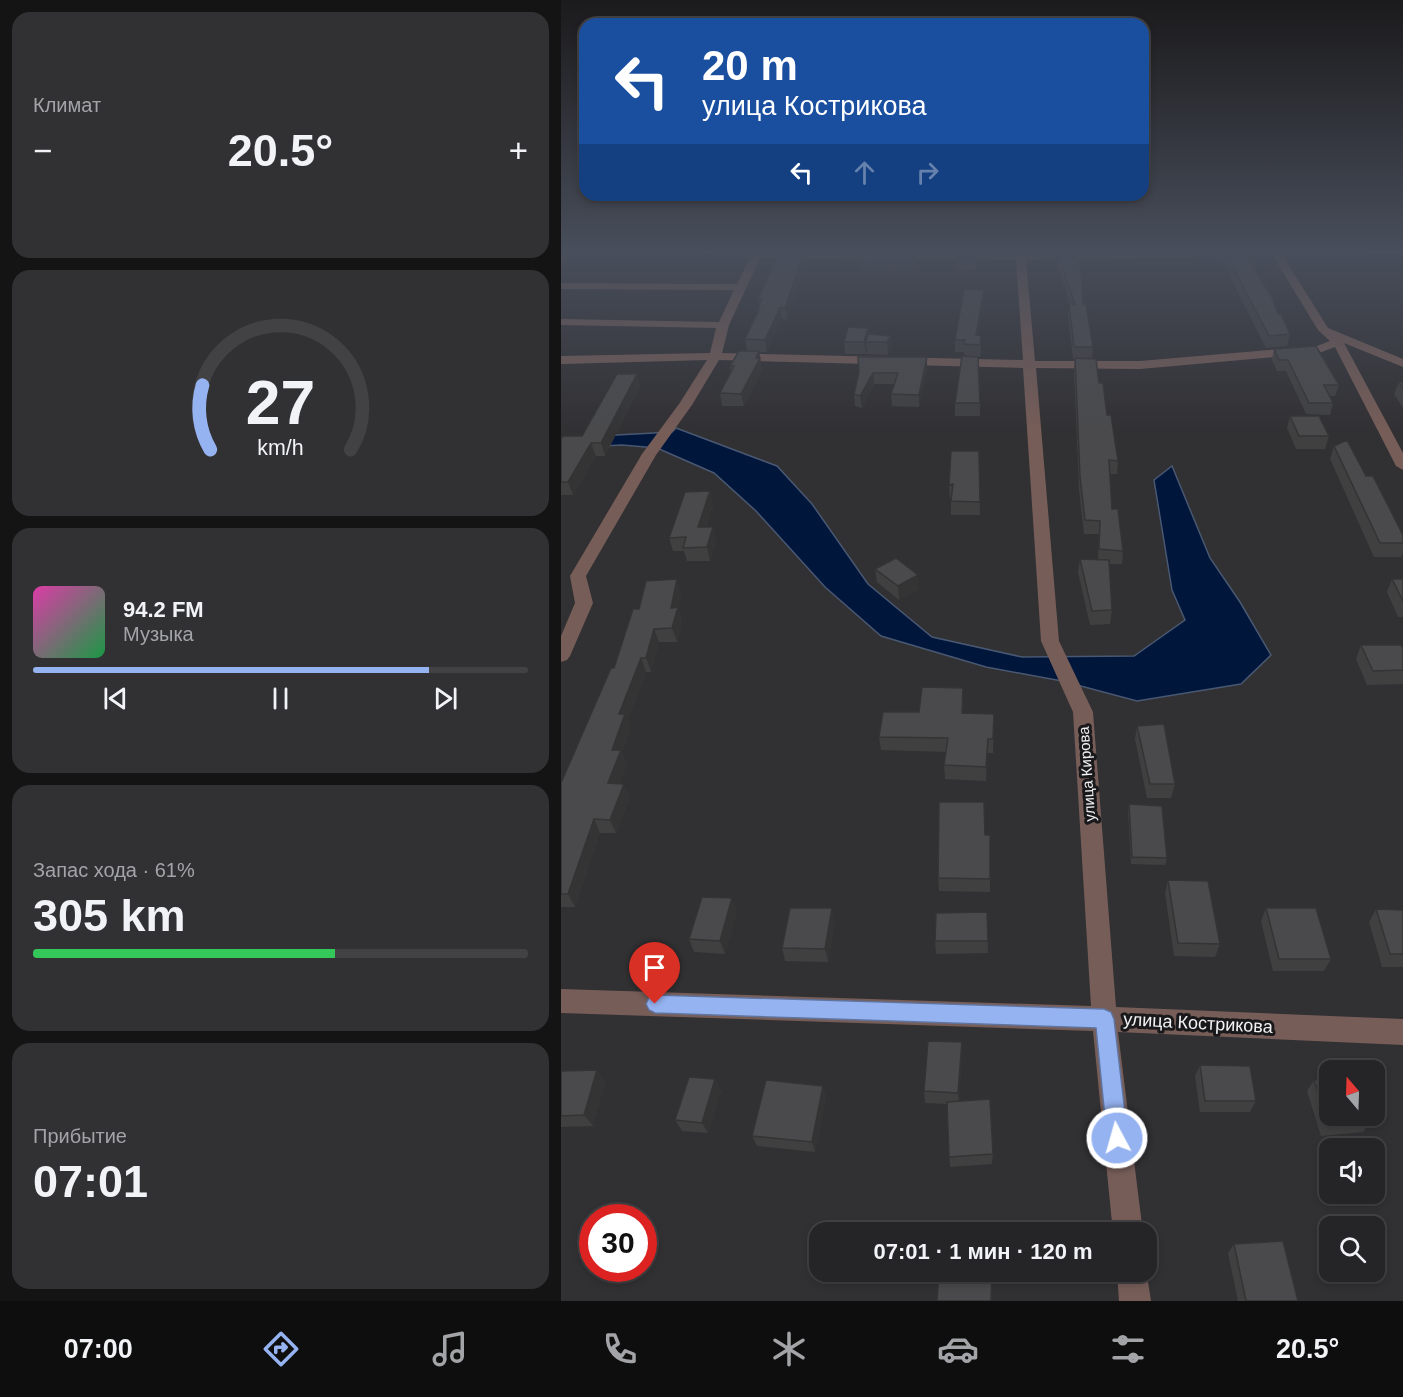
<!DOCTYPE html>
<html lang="ru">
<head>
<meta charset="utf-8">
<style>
  :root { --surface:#252426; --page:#313032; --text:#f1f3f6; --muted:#a3a4a7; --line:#424143; --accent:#95b2f1 }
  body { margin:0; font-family:Helvetica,sans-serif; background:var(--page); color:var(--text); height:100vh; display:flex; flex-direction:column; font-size:22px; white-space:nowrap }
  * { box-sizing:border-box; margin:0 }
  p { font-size:20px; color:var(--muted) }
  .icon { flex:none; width:33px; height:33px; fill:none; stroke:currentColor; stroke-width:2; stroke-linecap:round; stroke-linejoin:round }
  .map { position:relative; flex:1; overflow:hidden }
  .panel { display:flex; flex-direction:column; gap:12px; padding:12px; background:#141415; width:561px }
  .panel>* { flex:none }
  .guide { position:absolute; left:18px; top:18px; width:570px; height:183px; border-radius:18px; box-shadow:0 3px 9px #0003,0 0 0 2px var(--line); background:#1a4fa0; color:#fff; overflow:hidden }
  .needle { width:39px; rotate:341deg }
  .controls { position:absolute; left:758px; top:1060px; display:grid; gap:12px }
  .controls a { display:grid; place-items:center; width:66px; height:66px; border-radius:12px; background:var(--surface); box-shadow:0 3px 9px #0003,0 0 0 2px var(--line); font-size:30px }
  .speed { position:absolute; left:18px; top:1204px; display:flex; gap:12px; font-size:30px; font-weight:700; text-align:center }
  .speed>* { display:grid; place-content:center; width:78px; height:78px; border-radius:50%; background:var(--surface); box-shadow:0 3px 9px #0003,0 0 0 2px var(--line); line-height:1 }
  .speed .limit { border:9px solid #d22; background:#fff; color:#111 }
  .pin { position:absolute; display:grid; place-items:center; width:51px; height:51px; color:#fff; margin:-62px -26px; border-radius:50% 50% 50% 0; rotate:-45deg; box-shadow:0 0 6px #0007 }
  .pin .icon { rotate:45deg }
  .me { position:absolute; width:66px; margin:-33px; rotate:354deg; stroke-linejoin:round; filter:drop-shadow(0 0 4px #0008) }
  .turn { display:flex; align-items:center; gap:21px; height:126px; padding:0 24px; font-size:27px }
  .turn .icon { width:78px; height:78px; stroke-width:2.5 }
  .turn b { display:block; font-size:42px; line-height:51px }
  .lanes { display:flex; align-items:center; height:57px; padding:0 24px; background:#0003; justify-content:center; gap:30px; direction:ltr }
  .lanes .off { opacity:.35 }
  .big { font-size:45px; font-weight:600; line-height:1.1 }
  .panel .tile { flex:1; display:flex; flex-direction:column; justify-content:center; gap:9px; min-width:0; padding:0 21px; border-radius:18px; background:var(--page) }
  .panel .dial { align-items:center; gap:0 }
  .dial svg { height:156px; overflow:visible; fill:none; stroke:var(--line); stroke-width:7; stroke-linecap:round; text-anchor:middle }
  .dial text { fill:var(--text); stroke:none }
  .song { display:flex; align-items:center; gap:18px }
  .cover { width:72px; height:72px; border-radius:9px; background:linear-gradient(135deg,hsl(320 70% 55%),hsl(140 70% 35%)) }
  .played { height:6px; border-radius:3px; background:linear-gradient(90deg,var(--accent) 80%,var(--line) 80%) }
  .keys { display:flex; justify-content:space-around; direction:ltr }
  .heat { display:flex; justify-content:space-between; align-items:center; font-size:33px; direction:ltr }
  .charge { height:9px; border-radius:4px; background:linear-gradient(90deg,#34c759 61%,var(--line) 0) }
  .trip { position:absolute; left:248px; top:1222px; width:348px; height:60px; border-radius:18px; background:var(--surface); box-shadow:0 3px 9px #0003,0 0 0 2px var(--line); font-weight:600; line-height:60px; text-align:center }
  .tab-bar { display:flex; height:96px; justify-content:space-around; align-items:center; background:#0f0e0f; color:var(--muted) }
  .tab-bar .icon { width:42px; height:42px }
  .tab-bar .current { color:var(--accent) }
  .tab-bar b { font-size:27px; color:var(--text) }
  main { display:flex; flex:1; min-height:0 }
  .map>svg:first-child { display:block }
  .water { fill:#00163a; stroke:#495872; stroke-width:1.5 }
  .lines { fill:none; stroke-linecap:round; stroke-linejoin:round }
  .minor { fill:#765d58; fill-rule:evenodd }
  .wall { fill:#404041 }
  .shaded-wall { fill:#343435 }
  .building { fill:#4a4a4c; stroke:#343435; stroke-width:1.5 }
  .route { fill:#95b2f1; stroke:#61749d; stroke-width:1.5 }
  .labels { text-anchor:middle; stroke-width:6; stroke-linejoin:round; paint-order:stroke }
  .street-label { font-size:15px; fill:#f2f2f4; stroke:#19181a }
  .near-street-label { font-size:18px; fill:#f2f2f4; stroke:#19181a }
</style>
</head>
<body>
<main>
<section class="panel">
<div class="tile"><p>Климат</p>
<div class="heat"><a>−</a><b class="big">20.5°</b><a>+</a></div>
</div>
<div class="tile dial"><svg viewBox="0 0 100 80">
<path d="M14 69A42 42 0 1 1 86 69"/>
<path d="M14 69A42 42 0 0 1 10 36" stroke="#95b2f1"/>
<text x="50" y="56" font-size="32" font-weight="700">27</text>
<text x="50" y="72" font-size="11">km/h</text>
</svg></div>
<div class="tile">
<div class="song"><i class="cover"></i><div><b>94.2 FM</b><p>Музыка</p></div></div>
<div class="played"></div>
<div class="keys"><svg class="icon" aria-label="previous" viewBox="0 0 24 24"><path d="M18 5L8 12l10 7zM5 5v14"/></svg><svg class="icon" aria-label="pause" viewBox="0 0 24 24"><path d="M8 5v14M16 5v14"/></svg><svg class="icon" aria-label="next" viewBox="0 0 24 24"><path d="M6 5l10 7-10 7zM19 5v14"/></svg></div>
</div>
<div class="tile"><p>Запас хода · 61%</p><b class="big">305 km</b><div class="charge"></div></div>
<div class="tile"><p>Прибытие</p><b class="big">07:01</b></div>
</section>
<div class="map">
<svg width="842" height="1301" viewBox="0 0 842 1301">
  <rect width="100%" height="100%" fill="#313033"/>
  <path class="water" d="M 115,428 L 216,466 L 251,504 L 307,584 L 371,637 L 461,657 L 573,656 L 624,620 L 611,590 L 593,480 L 611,466 L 649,558 L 679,602 L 710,655 L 680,684 L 576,701 L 501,681 L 425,667 L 320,636 L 264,587 L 195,511 L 153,473 L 96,448 L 61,445 L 0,448 L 0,438 L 111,432 Z"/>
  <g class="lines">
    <path class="minor" d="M 5,250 L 15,250 L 0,263 L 0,254 Z
      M 135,250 L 456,254 L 458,250 L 468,250 L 466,254 L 842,250 L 842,254 L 722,256 L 767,328 L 842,359 L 842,367 L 783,343 L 842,453 L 842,470 L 835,466 L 774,347 L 758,353 L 579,369 L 475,368 L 498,641 L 532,712 L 555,1007 L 842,1019 L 842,1045 L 557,1032 L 582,1233 L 552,1233 L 532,1031 L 0,1013 L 0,989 L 530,1006 L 512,712 L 480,641 L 462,368 L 158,360 L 131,405 L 95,455 L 25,576 L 32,603 L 9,656 L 6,660 L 0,662 L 0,636 L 14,603 L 9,576 L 81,454 L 118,404 L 146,360 L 0,364 L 0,356 L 149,353 L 155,328 L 0,325 L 0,319 L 158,322 L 173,290 L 0,289 L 0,283 L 176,284 L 189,258 L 140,253 ZM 712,256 L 757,330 L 769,341 L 756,346 L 579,361 L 474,361 L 465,260 ZM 199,258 L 455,260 L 462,360 L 161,353 L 168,325 Z
      M 585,1269 L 590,1301 L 558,1301 L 556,1272 L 585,1272 Z"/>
  </g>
  <path class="wall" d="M 393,250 L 445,250 L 398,251 L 415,258 L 415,269 L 396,270 L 394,251 L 393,251 Z
    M 491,250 L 510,250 L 532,347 L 531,358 L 557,461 L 556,474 L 549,474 L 551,509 L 562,551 L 561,564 L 548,564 L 551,610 L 549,624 L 529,625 L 517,572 L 519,559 L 537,559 L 538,534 L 523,534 L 518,490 L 513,371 L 514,359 L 512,359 L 507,315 L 508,303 L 509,304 L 495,262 L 496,251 L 492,251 Z
    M 662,250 L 691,250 L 695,256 L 693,267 L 692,267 L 717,314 L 729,334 L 726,346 L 705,348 L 660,259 Z
    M 354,251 L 354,261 L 352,271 L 299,272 L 298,261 Z
    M 244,263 L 226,320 L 221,319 L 206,352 L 198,352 L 201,370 L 183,406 L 161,406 L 159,393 L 170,371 L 169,366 L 186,351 L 184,339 L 197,311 L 197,307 L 198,305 L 197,299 Z
    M 423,290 L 423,302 L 417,336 L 420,348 L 419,357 L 403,356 L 403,352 L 394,352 L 394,340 Z
    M 307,328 L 308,334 L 330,336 L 331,348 L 327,355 L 306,354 L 306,350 L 305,354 L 284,354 L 283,342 Z
    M 713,349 L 778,385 L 774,396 L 769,396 L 772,403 L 769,415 L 745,414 L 725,371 L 716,371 L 711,360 Z
    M 366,357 L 366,368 L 358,407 L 331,406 L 330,394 L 333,384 L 313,384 L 301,408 L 294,406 L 293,394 L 298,372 Z
    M 76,374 L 79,386 L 44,456 L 35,456 L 12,495 L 0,495 L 0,439 L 21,436 Z
    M 838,382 L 842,382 L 842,408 L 833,394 Z
    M 394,403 L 419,403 L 419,416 L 394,416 Z
    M 729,416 L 768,436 L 764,449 L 735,449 L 726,428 Z
    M 773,446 L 805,476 L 842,535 L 842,553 L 840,557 L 813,557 L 769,459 Z
    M 418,451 L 419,515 L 390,515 L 390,498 L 389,498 L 388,485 Z
    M 149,491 L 152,505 L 145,527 L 155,540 L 149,561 L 126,561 L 123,551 L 112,551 L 108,538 Z
    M 314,569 L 358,589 L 338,600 L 316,582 Z
    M 831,579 L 842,579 L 842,617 L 837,617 L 826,592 Z
    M 120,593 L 117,608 L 121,621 L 116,642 L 98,642 L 90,672 L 85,672 L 67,720 L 70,728 L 61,753 L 66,764 L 58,784 L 69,797 L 55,833 L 39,833 L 14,907 L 0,907 L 0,783 L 53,668 L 78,609 Z
    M 800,645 L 842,648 L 842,684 L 806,685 L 795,659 Z
    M 403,702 L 402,713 L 433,714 L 432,753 L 427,753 L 425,781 L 384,779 L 383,765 L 385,752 L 320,750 L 318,737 L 358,712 Z
    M 576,726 L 614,784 L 610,798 L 586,798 L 574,739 Z
    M 568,804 L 606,858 L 604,865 L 570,864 L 567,811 Z
    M 424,835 L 429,835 L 429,892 L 378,891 L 377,878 Z
    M 607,880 L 659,944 L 654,957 L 613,956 L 604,893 Z
    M 705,908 L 770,959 L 763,971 L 712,971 L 700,921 Z
    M 815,909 L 842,910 L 842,967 L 821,967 L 808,922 Z
    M 176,911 L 164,954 L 133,952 L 128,939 Z
    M 426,912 L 427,953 L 375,954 L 374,941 Z
    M 274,921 L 267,962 L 224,961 L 221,948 Z
    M 401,1054 L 398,1101 L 432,1154 L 431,1164 L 389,1167 L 386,1104 L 364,1103 L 363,1091 Z
    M 639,1065 L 695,1101 L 689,1112 L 639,1112 L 634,1076 Z
    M 36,1070 L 44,1082 L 32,1126 L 0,1127 L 0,1071 Z
    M 154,1079 L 160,1091 L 147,1133 L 121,1131 L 114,1120 Z
    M 753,1080 L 810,1122 L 802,1132 L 760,1136 L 746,1091 Z
    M 262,1086 L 265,1097 L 254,1152 L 196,1146 L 191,1136 Z
    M 673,1244 L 737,1301 L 677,1301 L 667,1253 Z"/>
  <path class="shaded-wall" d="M 354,251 L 354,261 L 352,271 L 351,260 Z
    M 243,252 L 244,263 L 226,320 L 224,308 Z
    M 423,290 L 423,302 L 416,345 L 415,335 Z
    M 219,308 L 221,319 L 206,352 L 204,340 Z
    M 307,328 L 308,339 L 305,342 L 306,350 L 305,354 L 303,342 Z
    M 330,336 L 331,348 L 327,355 L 326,342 Z
    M 198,351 L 201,370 L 183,406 L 180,394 Z
    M 366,357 L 366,368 L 358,407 L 358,395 Z
    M 312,373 L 313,384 L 301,408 L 299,396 Z
    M 76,374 L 79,386 L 44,456 L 40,443 Z
    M 30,443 L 35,456 L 12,495 L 7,482 Z
    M 149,491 L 152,505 L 140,541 L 137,527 Z
    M 152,527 L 155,540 L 149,561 L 146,547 Z
    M 357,575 L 358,589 L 338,600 L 337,586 Z
    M 116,579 L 120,593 L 117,608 L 121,621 L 116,642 L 111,628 L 110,608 Z
    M 93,629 L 98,642 L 90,672 L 85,658 Z
    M 80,658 L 85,672 L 67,720 L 70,728 L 61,753 L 66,764 L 53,797 L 47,783 L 51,750 L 58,714 Z
    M 402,688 L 403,702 L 401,727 L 401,713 Z
    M 427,739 L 427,753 L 425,781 L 425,767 Z
    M 63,784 L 69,797 L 55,833 L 49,820 Z
    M 33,819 L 39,833 L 14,907 L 7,894 Z
    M 171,898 L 176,911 L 164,954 L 159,941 Z
    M 271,908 L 274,921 L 267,962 L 264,949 Z
    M 401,1042 L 401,1054 L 398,1104 L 397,1093 Z
    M 36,1070 L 44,1082 L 32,1126 L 23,1115 Z
    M 154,1079 L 160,1091 L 147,1133 L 141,1123 Z
    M 262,1086 L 265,1097 L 254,1152 L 251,1142 Z"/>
  <path class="building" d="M 302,250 L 354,251 L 351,260 L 298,261 Z
    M 663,250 L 691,250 L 695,256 L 685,256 L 711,297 L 717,314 L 720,314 L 729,334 L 708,336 Z
    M 394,251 L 414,251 L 415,258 L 395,259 Z
    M 496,251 L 513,251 L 520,270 L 522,304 L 525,304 L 532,347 L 513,347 L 508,303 L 514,304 Z
    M 218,252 L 243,252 L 224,308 L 219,308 L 204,340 L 184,339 L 199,307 L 197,307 L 201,299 L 197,299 Z
    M 403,289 L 423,290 L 415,335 L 420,336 L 419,345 L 403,344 L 404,340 L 394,340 Z
    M 287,327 L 307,328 L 303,342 L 283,342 Z
    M 307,334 L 330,336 L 326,342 L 305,342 Z
    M 755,346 L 778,385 L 763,385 L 772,403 L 748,403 L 727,360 L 718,360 L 713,349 Z
    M 178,351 L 198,351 L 195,358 L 199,358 L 180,394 L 159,393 L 173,366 L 169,366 Z
    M 401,356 L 417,357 L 419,403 L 394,403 Z
    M 297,357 L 366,357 L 358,395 L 330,394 L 337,373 L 312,373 L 299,396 L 293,394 L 298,372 Z
    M 514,358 L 535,359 L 538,383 L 542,383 L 546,415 L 550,415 L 557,461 L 548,460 L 551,509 L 557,509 L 562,551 L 538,549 L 539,521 L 524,520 L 519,477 Z
    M 56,374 L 76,374 L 40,443 L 30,443 L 7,482 L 0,482 L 0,439 L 2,436 L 21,436 Z
    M 838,382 L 842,382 L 842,389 Z
    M 729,416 L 758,416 L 768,436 L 738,436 Z
    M 786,440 L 805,476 L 812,476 L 842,535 L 842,543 L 819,543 L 773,446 Z
    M 390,451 L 418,451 L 419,502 L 390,501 L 392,484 L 388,485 Z
    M 149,491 L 137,527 L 152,527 L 146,547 L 122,548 L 125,537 L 108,538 L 124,492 Z
    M 335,558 L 357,575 L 337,586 L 314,569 Z
    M 519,559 L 548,560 L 551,610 L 531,611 Z
    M 116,579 L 110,608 L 117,607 L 111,628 L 93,629 L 85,658 L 80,658 L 58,714 L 64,714 L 51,750 L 60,750 L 47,783 L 63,784 L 49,820 L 33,819 L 7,894 L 0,894 L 0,783 L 50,668 L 53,668 L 72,609 L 78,609 L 85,581 Z
    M 831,579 L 842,579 L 842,601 Z
    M 800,645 L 840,645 L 842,648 L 842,670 L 812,671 Z
    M 361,687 L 402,688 L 401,713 L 433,714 L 432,739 L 427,739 L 425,767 L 383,765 L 387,738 L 318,737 L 322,712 L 358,712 Z
    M 603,724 L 614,784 L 589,784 L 576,726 Z
    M 378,802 L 423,802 L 424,835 L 429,835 L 429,879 L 377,878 Z
    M 568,804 L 601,806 L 606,858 L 571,857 Z
    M 607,880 L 647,881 L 659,944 L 617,943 Z
    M 141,897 L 171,898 L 159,941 L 128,939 Z
    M 229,908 L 271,908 L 264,949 L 221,948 Z
    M 705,908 L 755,908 L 770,959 L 718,959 Z
    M 815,909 L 842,910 L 842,954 L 829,954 Z
    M 426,912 L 427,941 L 374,941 L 375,913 Z
    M 367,1041 L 401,1042 L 397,1093 L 363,1091 Z
    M 639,1065 L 689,1066 L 695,1101 L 644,1101 Z
    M 36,1070 L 23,1115 L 0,1116 L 0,1071 Z
    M 128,1077 L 154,1079 L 141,1123 L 114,1120 Z
    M 768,1079 L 768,1116 L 808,1116 L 810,1122 L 768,1125 L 753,1080 Z
    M 205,1080 L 262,1086 L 251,1142 L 191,1136 Z
    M 429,1099 L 432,1154 L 388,1157 L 386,1102 Z
    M 722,1241 L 737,1301 L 685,1301 L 673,1244 Z
    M 378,1272 L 431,1272 L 430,1301 L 376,1301 Z"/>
  <linearGradient id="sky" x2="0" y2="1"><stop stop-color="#1b1a1c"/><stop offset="0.58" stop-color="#484e5b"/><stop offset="1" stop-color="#484e5b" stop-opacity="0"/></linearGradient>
  <rect width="842" height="432" fill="url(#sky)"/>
  <path class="route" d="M 94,995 L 543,1009 L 550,1012 L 553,1019 L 567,1138 L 564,1145 L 556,1148 L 549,1145 L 546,1138 L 535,1028 L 94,1013 L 88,1010 L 85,1004 L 88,997 Z"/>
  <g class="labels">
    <g class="street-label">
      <text transform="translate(526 774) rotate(-94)" y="5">улица Кирова</text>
    </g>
    <g class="near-street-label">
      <text transform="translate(637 1023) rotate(3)" y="6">улица Кострикова</text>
    </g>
  </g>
</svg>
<div class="controls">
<a><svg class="needle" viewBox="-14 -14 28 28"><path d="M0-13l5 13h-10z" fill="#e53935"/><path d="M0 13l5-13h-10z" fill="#a3a4a7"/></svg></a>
<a><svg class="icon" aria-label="sound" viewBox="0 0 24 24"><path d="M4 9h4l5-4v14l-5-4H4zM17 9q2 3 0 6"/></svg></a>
<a><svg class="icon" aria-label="search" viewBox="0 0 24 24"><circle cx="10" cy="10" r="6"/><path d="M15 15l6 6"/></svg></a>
</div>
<div class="speed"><div class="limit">30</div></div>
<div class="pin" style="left:94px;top:1004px;background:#d93025"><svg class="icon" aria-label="arrive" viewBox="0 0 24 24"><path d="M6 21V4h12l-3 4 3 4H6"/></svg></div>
<svg class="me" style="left:556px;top:1138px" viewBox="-20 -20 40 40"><circle r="17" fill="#95b2f1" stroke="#fff" stroke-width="3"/><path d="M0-11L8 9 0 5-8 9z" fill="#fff"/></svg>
<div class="trip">07:01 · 1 мин · 120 m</div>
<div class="guide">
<div class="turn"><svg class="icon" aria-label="left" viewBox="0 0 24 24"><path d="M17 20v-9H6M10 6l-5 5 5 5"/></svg><div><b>20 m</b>улица Кострикова</div></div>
<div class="lanes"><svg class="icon" aria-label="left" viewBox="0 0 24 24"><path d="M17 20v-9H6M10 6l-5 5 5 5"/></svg><svg class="icon off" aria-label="ahead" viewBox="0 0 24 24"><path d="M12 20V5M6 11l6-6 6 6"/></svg><svg class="icon off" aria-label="right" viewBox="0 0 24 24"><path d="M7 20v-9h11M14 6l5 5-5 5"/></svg></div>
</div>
</div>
</main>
<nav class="tab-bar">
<b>07:00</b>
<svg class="icon current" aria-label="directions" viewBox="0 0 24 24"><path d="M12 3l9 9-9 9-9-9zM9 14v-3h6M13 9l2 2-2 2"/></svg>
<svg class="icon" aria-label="music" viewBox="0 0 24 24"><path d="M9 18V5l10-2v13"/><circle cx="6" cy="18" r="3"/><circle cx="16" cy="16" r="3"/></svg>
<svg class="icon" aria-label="phone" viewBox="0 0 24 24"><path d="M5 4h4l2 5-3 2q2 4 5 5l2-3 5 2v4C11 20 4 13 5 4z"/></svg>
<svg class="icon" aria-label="climate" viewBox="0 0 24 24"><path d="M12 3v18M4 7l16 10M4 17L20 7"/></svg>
<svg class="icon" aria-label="car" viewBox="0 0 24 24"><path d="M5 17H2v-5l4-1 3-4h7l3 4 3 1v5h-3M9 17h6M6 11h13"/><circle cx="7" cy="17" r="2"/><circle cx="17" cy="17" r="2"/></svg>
<svg class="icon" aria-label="filters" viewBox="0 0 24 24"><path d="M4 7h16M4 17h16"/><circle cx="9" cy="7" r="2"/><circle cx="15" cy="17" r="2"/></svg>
<b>20.5°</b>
</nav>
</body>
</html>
